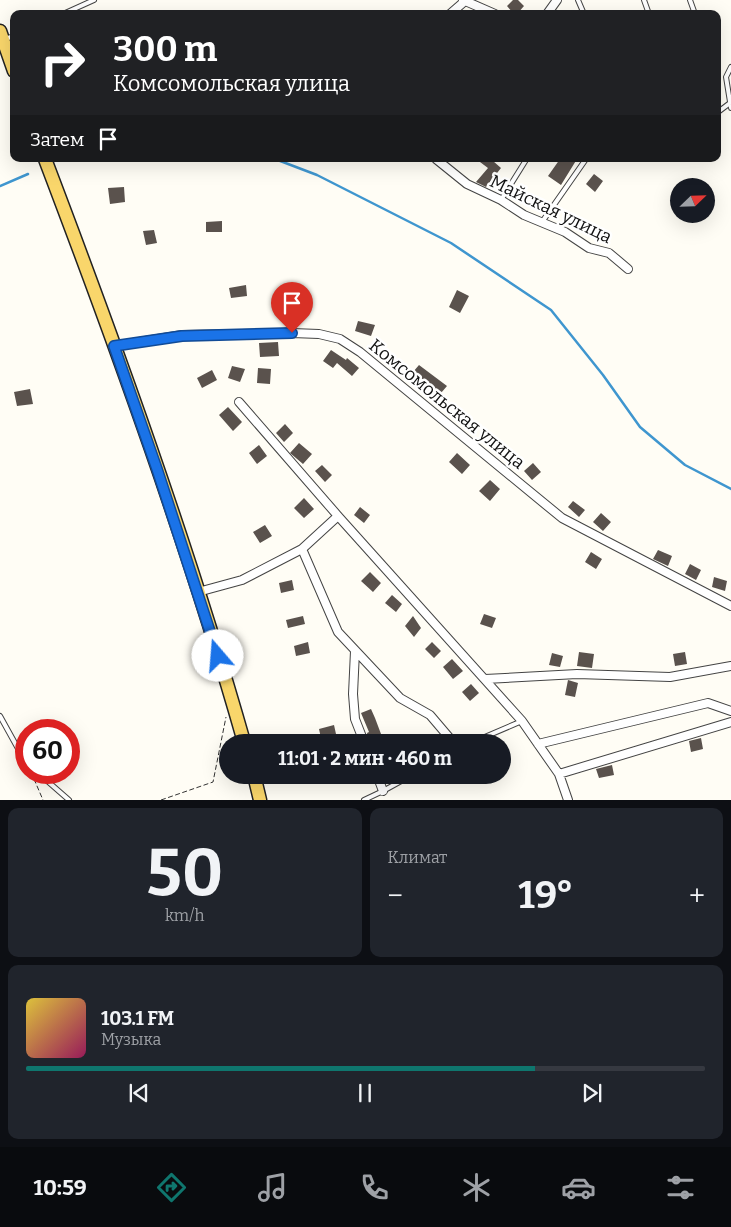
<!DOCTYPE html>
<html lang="ru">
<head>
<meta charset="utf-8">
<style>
  :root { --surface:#171b24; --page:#20242c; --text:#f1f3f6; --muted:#9ea1a6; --line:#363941; --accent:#0f766e }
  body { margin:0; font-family:Bitter,serif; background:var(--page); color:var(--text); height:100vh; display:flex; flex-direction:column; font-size:19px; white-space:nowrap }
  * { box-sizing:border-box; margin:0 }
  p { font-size:16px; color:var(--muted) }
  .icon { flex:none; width:28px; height:28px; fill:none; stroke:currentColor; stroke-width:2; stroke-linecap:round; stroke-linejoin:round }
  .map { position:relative; height:800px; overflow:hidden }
  .details { display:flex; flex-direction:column; gap:8px; padding:8px; background:#0d0f14; flex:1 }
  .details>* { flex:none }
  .banner { position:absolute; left:10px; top:10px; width:711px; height:152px; border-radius:10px; box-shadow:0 5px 20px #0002; background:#202124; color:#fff; overflow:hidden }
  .needle { width:32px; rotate:67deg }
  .controls { position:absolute; left:670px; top:178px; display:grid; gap:10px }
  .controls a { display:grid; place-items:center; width:45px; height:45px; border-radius:50%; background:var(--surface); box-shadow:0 5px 20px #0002; font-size:25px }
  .speed { position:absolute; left:15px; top:719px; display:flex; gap:10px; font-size:25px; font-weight:700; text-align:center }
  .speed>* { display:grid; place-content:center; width:65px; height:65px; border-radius:50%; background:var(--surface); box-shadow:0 5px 20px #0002; line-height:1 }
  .speed .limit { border:8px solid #d22; background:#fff; color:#111 }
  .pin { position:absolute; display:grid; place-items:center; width:42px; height:42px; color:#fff; margin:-51px -21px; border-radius:50% 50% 50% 0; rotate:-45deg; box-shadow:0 0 5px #0007 }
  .pin .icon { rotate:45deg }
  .me { position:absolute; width:55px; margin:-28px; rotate:342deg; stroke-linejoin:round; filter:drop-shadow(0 0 4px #0008) }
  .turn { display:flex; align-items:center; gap:18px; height:105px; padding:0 20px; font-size:22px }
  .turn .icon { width:65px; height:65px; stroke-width:2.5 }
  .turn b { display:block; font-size:35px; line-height:42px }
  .then { display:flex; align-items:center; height:48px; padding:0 20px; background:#0003; gap:10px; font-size:19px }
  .big { font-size:38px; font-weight:700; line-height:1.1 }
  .details .card { flex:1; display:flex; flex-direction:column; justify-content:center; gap:8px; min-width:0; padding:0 18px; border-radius:10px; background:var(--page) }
  .details .dial { align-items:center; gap:0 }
  .dial b { font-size:65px; line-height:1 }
  .song { display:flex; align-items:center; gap:15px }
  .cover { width:60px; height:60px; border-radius:8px; background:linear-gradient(135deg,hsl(50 70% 55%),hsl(330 70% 35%)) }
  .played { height:5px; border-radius:2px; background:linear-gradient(90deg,var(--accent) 75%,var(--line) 75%) }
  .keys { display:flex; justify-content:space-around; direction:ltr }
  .heat { display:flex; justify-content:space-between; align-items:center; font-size:28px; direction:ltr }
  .details .tiles { flex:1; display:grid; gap:8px; grid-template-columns:1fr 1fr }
  .card:last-child { grid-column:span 2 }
  .trip { position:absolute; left:219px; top:734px; width:292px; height:50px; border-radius:25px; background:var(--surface); box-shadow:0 5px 20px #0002; font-weight:700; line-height:50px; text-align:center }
  .dock { display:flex; height:80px; justify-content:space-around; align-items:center; background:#090b0e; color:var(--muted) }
  .dock .icon { width:35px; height:35px }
  .dock .selected { color:var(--accent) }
  .dock b { font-size:22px; color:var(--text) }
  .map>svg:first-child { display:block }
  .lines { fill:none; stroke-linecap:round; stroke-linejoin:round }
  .stream { stroke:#3f96cf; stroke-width:2.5 }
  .building { fill:#5a524d }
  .service-casing { stroke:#444; stroke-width:6 }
  .minor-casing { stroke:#444; stroke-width:10 }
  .primary-casing { stroke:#222; stroke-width:15 }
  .path { stroke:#333; stroke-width:1; stroke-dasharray:5 2.5; stroke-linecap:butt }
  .service { stroke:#fff; stroke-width:4 }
  .minor { stroke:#fff; stroke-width:8 }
  .primary { stroke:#f9d66b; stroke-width:12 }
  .route-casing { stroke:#114b97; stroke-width:12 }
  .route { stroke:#1a73e8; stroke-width:9 }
  .labels { text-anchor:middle; stroke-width:5; stroke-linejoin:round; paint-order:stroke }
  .street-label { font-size:18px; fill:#111; stroke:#fff }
</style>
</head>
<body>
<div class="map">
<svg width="731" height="800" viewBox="0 0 731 800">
  <rect width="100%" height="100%" fill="#fffdf5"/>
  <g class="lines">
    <path class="stream" d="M 275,159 L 317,175 L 451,243 L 551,310 L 603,375 L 640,427 L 685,465 L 731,489
      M 0,186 L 28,174"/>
  </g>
  <path class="building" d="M 513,0 L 518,0 L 524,6 L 517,14 L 514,14 L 507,6 Z
    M 476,159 L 495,159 L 493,161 L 501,168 L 486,187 L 476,182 L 488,168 Z
    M 560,159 L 577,159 L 561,185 L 548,176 Z
    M 594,174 L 603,181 L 595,192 L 586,184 Z
    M 124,187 L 125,202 L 110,204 L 108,188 Z
    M 222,221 L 222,232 L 206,232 L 206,222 Z
    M 154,230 L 157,243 L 146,245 L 143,231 Z
    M 246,285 L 247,296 L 231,298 L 229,288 Z
    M 457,290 L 469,296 L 460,313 L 449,307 Z
    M 358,321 L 375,325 L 371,336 L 355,331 Z
    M 278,342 L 279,356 L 260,357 L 259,343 Z
    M 331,350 L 346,360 L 347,358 L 359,368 L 352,376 L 337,363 L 333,368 L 323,361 Z
    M 419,365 L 447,386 L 441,393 L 413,372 Z
    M 232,366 L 245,369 L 240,382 L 228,378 Z
    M 258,368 L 271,369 L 270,384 L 257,383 Z
    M 212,370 L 217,380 L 202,388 L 197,378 Z
    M 30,389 L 33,404 L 17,406 L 14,392 Z
    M 228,407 L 242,422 L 233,431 L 219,415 Z
    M 285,424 L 293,433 L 284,442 L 276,433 Z
    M 299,443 L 312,454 L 303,464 L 290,453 Z
    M 259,445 L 267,456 L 257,464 L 249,453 Z
    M 457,453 L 470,465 L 462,474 L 449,462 Z
    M 533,463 L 541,472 L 532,480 L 524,471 Z
    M 322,465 L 332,475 L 325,482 L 315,471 Z
    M 490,480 L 500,489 L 490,501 L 479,491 Z
    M 304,498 L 314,509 L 304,518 L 294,508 Z
    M 573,501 L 585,510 L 579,517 L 568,507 Z
    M 360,507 L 370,515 L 364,523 L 354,515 Z
    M 601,513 L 611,522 L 603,531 L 593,522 Z
    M 265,525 L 272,536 L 260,543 L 253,532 Z
    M 658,550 L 672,556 L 668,566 L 653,559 Z
    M 591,552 L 602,559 L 596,569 L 585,562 Z
    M 690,564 L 701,570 L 696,580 L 685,574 Z
    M 370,572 L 381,583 L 373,592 L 361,581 Z
    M 714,577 L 727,581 L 725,591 L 712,587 Z
    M 292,580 L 294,590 L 281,593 L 279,583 Z
    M 392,595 L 402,604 L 396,612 L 385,603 Z
    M 484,614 L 496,618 L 492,628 L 480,624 Z
    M 303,616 L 305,624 L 288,628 L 286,620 Z
    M 413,616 L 421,628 L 414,637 L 405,626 Z
    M 308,642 L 310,653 L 296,656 L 294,646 Z
    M 432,642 L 441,651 L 434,658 L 425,649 Z
    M 579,652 L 594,654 L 592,668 L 577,666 Z
    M 685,652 L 687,664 L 675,666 L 673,654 Z
    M 552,653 L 563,656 L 560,667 L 549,665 Z
    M 452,659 L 463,671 L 453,679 L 443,667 Z
    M 568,680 L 578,683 L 575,697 L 565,695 Z
    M 471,684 L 479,693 L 470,701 L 462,692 Z
    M 371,709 L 375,718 L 384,742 L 369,741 L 367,733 L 369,732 L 361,713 Z
    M 334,725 L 336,734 L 321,738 L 319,729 Z
    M 701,738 L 703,749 L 691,752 L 689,741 Z
    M 612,765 L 614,775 L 599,778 L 596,769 Z"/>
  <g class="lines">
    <defs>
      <path id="service" d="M 578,0 L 584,14
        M 644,0 L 649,14
        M 690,0 L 695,14
        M 63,14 L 94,0
        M 5,39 L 14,36
        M 731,67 L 726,77 L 731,108
        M 718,112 L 730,103
        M 655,159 L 657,159
        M 501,200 L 526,160 L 524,159
        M 542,222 L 586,159
        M 0,716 L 26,763
        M 473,742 L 522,721
        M 37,772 L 69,800
        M 364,800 L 383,791 L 412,775"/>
      <path id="minor" d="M 463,0 L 495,14
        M 450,14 L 465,1
        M 547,14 L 557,0
        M 436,159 L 467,184 L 501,200 L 524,215 L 565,232 L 589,248 L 609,253 L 628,269
        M 114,346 L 182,335 L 292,333 L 319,334 L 340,339 L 360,352 L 562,518 L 731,606
        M 239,402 L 338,516 L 522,721 L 559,774 L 731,722
        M 302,549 L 338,632 L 400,698 L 430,715 L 453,742
        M 198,592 L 242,580 L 302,549 L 338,516
        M 355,651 L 353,694 L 355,719 L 364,742
        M 485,679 L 577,674 L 670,677 L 731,666
        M 538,744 L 708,703 L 731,711
        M 559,774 L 568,800
        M 377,775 L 383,791"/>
      <path id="primary" d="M 0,31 L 14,71
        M 45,159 C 118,351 188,545 244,742
        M 254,775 L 260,800"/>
    </defs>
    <use href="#service" class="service-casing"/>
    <use href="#minor" class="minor-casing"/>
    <use href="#primary" class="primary-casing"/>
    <path class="path" d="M 31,772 L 43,800
      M 161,800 L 213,782 L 226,717"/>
    <use href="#service" class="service"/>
    <use href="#minor" class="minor"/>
    <use href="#primary" class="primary"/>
  </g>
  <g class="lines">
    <defs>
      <path id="route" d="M 218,656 L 157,469 L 114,346 L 182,336 L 292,333"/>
    </defs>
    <use href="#route" class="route-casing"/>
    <use href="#route" class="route"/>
  </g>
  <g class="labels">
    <g class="street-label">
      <text transform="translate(551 209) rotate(26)" y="6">Майская улица</text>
      <text transform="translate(447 404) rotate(39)" y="6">Комсомольская улица</text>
    </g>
  </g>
</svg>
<div class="controls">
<a><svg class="needle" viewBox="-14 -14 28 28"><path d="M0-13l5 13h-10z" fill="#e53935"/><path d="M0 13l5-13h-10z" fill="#9ea1a6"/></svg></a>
</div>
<div class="speed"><div class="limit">60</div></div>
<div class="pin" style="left:292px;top:333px;background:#d93025"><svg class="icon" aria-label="arrive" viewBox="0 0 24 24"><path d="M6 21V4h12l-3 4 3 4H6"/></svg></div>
<svg class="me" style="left:218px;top:656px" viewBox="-20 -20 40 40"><circle r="19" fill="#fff"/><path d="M0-13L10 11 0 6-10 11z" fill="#1a73e8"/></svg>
<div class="trip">11:01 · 2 мин · 460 m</div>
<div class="banner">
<div class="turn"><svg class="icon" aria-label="right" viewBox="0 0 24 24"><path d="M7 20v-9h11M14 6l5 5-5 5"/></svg><div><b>300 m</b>Комсомольская улица</div></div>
<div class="then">Затем<svg class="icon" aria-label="arrive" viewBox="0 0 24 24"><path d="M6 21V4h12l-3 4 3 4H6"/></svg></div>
</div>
</div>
<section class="details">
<div class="tiles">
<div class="card dial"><b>50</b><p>km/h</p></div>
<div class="card"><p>Климат</p>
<div class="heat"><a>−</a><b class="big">19°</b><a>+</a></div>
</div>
<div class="card">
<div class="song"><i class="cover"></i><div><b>103.1 FM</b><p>Музыка</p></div></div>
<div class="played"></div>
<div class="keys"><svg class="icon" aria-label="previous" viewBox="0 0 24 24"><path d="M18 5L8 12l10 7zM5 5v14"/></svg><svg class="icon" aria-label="pause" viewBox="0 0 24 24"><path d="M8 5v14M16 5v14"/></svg><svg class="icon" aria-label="next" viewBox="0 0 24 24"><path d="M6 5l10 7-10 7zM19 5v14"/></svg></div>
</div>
</div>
</section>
<nav class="dock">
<b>10:59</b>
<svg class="icon selected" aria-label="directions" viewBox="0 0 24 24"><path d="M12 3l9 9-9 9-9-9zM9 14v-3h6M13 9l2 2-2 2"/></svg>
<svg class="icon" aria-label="music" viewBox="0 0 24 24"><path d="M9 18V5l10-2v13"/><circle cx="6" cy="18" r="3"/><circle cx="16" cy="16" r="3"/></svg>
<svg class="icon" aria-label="phone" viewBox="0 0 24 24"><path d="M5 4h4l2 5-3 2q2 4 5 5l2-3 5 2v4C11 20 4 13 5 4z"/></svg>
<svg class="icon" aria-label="climate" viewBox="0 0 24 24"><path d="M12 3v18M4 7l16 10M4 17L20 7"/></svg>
<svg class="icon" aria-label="car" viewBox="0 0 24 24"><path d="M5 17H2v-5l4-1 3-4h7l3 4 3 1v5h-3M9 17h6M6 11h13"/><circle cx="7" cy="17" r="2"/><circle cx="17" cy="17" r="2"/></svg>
<svg class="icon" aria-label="filters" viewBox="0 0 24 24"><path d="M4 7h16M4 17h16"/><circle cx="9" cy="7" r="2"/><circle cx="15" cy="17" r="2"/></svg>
</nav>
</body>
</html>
